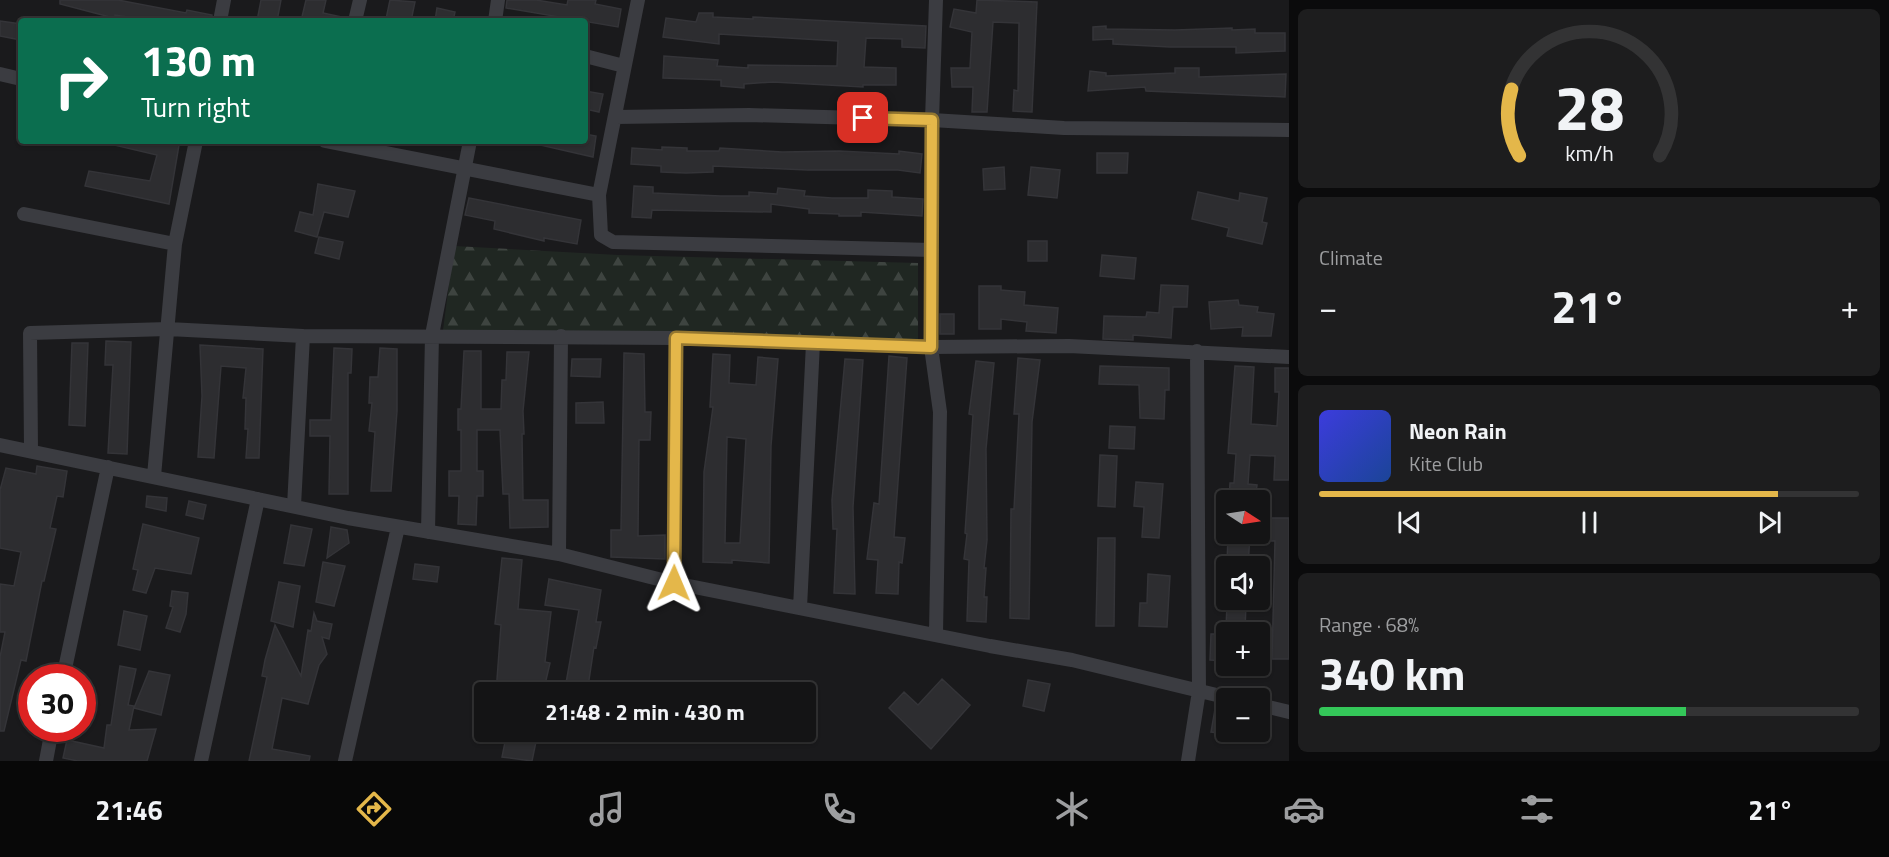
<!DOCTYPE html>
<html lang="en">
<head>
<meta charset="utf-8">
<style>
  :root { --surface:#141415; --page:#1d1d1e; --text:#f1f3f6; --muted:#9d9ea0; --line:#333334; --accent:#e4b74a }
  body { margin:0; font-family:"Titillium Web",sans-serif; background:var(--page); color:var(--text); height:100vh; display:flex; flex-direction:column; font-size:22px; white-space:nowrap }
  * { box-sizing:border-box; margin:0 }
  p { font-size:20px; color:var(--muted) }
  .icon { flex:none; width:33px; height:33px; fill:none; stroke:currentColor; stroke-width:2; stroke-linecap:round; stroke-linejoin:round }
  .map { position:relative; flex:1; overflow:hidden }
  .side { display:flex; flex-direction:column; gap:9px; padding:9px; background:#0b0b0c; width:600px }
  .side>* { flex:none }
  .guide { position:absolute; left:18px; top:18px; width:570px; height:126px; border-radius:6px; box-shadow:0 2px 4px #0004,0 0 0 2px var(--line); background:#0b6e4f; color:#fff; overflow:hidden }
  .needle { width:39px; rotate:102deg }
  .fabs { position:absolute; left:1216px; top:490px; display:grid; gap:12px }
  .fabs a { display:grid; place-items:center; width:54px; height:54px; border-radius:6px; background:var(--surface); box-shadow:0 2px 4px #0004,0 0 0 2px var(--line); font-size:30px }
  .speed { position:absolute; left:18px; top:664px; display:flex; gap:12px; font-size:30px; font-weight:700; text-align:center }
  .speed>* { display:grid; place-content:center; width:78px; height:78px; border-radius:50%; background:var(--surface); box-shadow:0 2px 4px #0004,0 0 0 2px var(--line); line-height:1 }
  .speed .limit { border:9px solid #d22; background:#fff; color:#111 }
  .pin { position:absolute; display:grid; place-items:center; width:51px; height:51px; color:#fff; margin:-26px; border-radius:12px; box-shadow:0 3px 9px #0006 }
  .me { position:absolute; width:66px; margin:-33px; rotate:1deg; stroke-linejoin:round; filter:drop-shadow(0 0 4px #0008) }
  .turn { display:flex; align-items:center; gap:21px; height:126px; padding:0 24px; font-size:27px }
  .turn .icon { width:78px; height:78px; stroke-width:2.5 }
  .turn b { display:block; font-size:42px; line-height:51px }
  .big { font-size:45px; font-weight:700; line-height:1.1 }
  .side .card { flex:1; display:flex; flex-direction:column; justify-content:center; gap:9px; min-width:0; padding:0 21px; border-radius:9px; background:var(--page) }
  .side .dial { align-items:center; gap:0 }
  .dial svg { height:156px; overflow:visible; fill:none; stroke:var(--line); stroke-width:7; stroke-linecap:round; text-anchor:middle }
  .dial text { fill:var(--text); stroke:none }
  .song { display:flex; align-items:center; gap:18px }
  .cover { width:72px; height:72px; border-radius:9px; background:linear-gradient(135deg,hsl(240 70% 55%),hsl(220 70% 35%)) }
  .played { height:6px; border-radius:3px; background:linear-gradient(90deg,var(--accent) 85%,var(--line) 85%) }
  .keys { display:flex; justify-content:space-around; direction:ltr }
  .heat { display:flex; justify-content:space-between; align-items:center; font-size:33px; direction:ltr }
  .charge { height:9px; border-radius:4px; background:linear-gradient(90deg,#34c759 68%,var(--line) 0) }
  .trip { position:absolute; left:474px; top:682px; width:342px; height:60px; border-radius:6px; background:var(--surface); box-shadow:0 2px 4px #0004,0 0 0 2px var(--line); font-weight:700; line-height:60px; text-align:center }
  .tabs { display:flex; height:96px; justify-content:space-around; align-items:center; background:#080808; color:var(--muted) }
  .tabs .icon { width:42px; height:42px }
  .tabs .current { color:var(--accent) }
  .tabs b { font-size:27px; color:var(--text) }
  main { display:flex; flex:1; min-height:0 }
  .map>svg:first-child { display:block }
  .forest { fill:url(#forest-firs) }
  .building { fill:#2d2d30; stroke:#343438; stroke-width:1.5; fill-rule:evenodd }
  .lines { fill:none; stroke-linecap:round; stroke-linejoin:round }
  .street { stroke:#3b3c41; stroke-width:14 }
  .route-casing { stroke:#947730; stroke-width:15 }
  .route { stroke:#e4b74a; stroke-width:10 }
</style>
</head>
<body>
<main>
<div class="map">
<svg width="1289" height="761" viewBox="0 0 1289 761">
  <defs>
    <pattern id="forest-firs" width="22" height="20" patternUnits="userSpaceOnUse" patternTransform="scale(1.5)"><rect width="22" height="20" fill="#202722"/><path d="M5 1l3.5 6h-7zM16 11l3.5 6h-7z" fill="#3e4440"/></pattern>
  </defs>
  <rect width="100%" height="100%" fill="#1a1a1c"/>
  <path class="forest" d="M 454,246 L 618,255 L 918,263 L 918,347 L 442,338 Z"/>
  <path class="building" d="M 60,0 L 118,0 L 186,13 L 187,10 L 212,15 L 211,21 L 155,21 L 115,15 L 114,18 L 60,4 Z
    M 261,0 L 281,0 L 277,21 L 257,21 Z
    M 306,0 L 326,0 L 323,13 L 342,17 L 341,21 L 301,21 Z
    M 390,0 L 415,2 L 411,21 L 386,19 Z
    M 507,0 L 536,0 L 567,5 L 568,0 L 596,0 L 595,4 L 621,9 L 618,27 L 506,8 Z
    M 977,0 L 1037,2 L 1032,112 L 1013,111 L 1014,90 L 1018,91 L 1019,23 L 993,22 L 987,112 L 972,112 L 973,87 L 952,87 L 951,68 L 970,68 L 972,32 L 950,27 L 954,9 L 976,13 Z
    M 437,8 L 455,12 L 453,21 L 435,21 Z
    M 699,13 L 713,13 L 713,17 L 753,19 L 753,17 L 926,26 L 925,48 L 902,47 L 902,39 L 866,38 L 864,67 L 896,68 L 896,85 L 863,85 L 863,87 L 773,82 L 744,84 L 744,88 L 721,86 L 721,80 L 663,78 L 664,56 L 718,60 L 717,66 L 748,68 L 748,65 L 837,66 L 838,41 L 719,34 L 719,44 L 663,37 L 666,18 L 696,22 Z
    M 0,21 L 21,24 L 21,40 L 0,36 Z
    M 1106,26 L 1106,29 L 1175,30 L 1232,28 L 1232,30 L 1255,29 L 1255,33 L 1285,33 L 1285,51 L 1236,53 L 1236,47 L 1170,47 L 1113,44 L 1113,39 L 1093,40 L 1093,27 Z
    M 1175,68 L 1199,68 L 1199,77 L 1286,74 L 1285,97 L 1146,91 L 1145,87 L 1088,91 L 1090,71 L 1106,73 L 1106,76 L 1175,73 Z
    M 585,91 L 603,94 L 599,112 L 585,109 Z
    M 585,134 L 596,136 L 593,157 L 540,145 L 541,141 L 585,141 Z
    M 114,141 L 163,141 L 179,145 L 169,204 L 85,186 L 89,171 L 150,181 L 157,155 L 114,145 Z
    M 662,147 L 687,148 L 687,151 L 719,151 L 720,148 L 782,152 L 839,151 L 899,154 L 899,151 L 922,154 L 920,173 L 898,170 L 808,170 L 713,166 L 713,172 L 686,173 L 661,172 L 661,166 L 631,164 L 632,148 L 662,150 Z
    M 1097,153 L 1128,153 L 1127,173 L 1097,173 Z
    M 1004,167 L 1005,189 L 984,190 L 983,169 Z
    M 1031,167 L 1060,170 L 1057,198 L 1028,195 Z
    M 318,184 L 355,191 L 348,217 L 324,212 L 317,237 L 295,231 L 300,212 L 313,215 Z
    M 634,186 L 653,187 L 653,193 L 721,196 L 749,196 L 749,192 L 777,194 L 778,188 L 805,191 L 804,196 L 832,198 L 868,198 L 868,190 L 892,191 L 892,197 L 923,199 L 922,216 L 861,212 L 861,216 L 839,216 L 839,214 L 809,213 L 809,209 L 771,204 L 771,212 L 652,210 L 651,218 L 632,217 Z
    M 1198,192 L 1239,201 L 1240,193 L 1267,198 L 1262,222 L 1267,223 L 1262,244 L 1227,236 L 1229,228 L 1192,219 Z
    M 469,198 L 581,220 L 577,244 L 544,238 L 544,241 L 494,229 L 495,221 L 465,215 Z
    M 319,237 L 343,242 L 339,259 L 315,253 Z
    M 1028,241 L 1047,241 L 1047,261 L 1028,261 Z
    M 1102,255 L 1136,258 L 1134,279 L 1100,276 Z
    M 1161,285 L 1188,286 L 1187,307 L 1173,307 L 1171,338 L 1133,335 L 1133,340 L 1103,339 L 1104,316 L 1146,317 L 1147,312 L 1159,313 Z
    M 979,286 L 1001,286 L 1001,290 L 1025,292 L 1024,305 L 1058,308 L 1056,333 L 1026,331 L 1027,322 L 1001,319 L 1001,329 L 979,329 Z
    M 1238,300 L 1239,305 L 1258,307 L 1257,312 L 1274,314 L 1271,336 L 1242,336 L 1243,327 L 1211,329 L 1209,302 Z
    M 940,314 L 954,314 L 954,334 L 940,334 Z
    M 106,341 L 131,342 L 127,454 L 108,453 L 113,365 L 105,365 Z
    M 72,343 L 88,343 L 85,426 L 69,425 Z
    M 200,345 L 263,349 L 259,458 L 246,458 L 248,429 L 245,429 L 246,398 L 243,398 L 246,368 L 221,366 L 214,458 L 198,457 L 202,396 Z
    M 334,348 L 352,349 L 351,373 L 348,373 L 348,494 L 329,494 L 330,436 L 310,436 L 310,420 L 331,420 Z
    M 380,348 L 397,349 L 397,411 L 391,491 L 371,491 L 375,432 L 369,431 L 372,403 L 369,403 L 370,377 L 378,377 Z
    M 464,351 L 481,351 L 481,409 L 501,409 L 502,380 L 506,380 L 507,352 L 529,352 L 523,411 L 524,434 L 522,434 L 523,500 L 548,500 L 548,527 L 510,528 L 509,494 L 503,494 L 500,430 L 477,430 L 477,471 L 483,471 L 483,496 L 477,496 L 476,525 L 458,524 L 459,496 L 449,496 L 449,471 L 461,471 L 461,430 L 458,430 L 458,409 L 461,409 Z
    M 624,353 L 644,354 L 645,412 L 651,412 L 650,440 L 639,440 L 638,536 L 665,535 L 665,559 L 611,557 L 611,530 L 621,530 Z
    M 713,354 L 730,355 L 729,383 L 756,385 L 758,357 L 778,359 L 771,446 L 769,563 L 732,560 L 732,563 L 703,562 L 704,472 L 713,407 L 710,407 ZM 727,437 L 746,439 L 740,543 L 725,543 Z
    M 889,356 L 907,358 L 894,537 L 905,538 L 902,563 L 899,562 L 898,594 L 876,593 L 878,560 L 867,559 L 874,503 L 879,504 Z
    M 1018,358 L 1040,360 L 1032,422 L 1029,619 L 1010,618 L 1011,509 L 1014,509 L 1019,414 L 1014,414 Z
    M 572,359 L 601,359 L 600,377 L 571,376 Z
    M 845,359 L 863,360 L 853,507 L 855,594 L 834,593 L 837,529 L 833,529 L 832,500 Z
    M 976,361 L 994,363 L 986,449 L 987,540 L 984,568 L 986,568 L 984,597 L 987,597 L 986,622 L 967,621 L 969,560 L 964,559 L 967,534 L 965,533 L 973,415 L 969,414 Z
    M 1100,366 L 1169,368 L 1169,390 L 1165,390 L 1164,419 L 1140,418 L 1139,385 L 1099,384 Z
    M 1235,366 L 1254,367 L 1251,424 L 1277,426 L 1279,392 L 1275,392 L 1275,368 L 1289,368 L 1289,480 L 1274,480 L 1275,456 L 1250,455 L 1248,484 L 1257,485 L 1255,501 L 1229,501 L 1230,483 L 1234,483 L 1236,454 L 1228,453 Z
    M 603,402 L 604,423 L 576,423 L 576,403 Z
    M 1110,426 L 1135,427 L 1134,449 L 1109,448 Z
    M 1100,455 L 1117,456 L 1115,507 L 1098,506 Z
    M 37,466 L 67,471 L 63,497 L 57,496 L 50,528 L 56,529 L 44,581 L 42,581 L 26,661 L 21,660 L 4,731 L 0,731 L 0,657 L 5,632 L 0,632 L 0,584 L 14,586 L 21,552 L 0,548 L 0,490 L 6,468 L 36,474 Z
    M 1136,482 L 1163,484 L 1159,538 L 1142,537 L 1144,507 L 1134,506 Z
    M 147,496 L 167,498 L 166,511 L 146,507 Z
    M 189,501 L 206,505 L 203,519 L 186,515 Z
    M 1268,518 L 1289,518 L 1289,659 L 1272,659 L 1275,541 L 1268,541 Z
    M 143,524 L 199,538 L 191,574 L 155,568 L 146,593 L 133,590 L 138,570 L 133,569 Z
    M 291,525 L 312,529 L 304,566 L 284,563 Z
    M 331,527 L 347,530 L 349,543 L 327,558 Z
    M 1228,534 L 1250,534 L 1248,567 L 1227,566 Z
    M 1098,538 L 1115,538 L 1114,626 L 1096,626 Z
    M 502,558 L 522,560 L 518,609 L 551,612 L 545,662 L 550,663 L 543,693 L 496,693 L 501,625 L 495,624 Z
    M 323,562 L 345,566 L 334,606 L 316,602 Z
    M 415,564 L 439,567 L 437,582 L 413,579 Z
    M 1148,574 L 1170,576 L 1167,627 L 1139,626 L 1140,603 L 1147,603 Z
    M 549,579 L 601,590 L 596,622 L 601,622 L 596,648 L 594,647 L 587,693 L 568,693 L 570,684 L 566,683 L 579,610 L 545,605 Z
    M 279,582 L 300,586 L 293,627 L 271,621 Z
    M 172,591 L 188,593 L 186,614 L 180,632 L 166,628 L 173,607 L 170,606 Z
    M 1227,604 L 1246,605 L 1245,629 L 1226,628 Z
    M 124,611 L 147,616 L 140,650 L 118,645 Z
    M 314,613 L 317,621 L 332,624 L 329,639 L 322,637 L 327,654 L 319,665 L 308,704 L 282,698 L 272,749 L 310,756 L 309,761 L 249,761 L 267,677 L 262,676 L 265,660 L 275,625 L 301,676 L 308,630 L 311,631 Z
    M 1211,634 L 1227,634 L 1227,661 L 1210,660 Z
    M 120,666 L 136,669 L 128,705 L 134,706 L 129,730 L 156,729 L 147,761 L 78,761 L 63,758 L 67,740 L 104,748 L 107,725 L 111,725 Z
    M 149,671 L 170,675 L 161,715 L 134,708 Z
    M 942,679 L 970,705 L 931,749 L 889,708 L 904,692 L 918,705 Z
    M 1028,680 L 1050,684 L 1044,711 L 1023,706 Z
    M 1215,709 L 1227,711 L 1227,734 L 1211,732 Z
    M 507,732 L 538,732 L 532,761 L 502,757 Z"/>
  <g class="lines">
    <path class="street" d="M 638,0 L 599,195 L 601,235 L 613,242 L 932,250
      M 220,21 L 224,0
      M 355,21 L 360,0
      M 495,21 L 498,0
      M 585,56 L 624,66
      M 0,74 L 21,79
      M 616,117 L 749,115 L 932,120 L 1064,128 L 1289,130
      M 325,141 L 599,195
      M 24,214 L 175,244
      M 0,445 L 348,518 L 559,554 L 674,583 L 990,646 L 1072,660 L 1233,699
      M 31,450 L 30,333 L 168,329 L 303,336 L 676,338 L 931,347 L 1069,346 L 1289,357
      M 154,476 L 175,244 L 196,141
      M 294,506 L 303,336
      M 428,532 L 432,335 L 470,141
      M 559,554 L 561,336
      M 674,583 L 676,338
      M 800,608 L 813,343
      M 936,633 L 940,412 L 931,347 L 932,120 L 936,0
      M 63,678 L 108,467
      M 1260,705 L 1289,712
      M 46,761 L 52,729
      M 201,761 L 258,499
      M 345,761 L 398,527
      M 1188,761 L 1199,691 L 1197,351"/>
  </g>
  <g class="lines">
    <defs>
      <path id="route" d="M 674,583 L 676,338 L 931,347 L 932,120 L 863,118"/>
    </defs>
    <use href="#route" class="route-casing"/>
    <use href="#route" class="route"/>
  </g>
</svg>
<div class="fabs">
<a><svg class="needle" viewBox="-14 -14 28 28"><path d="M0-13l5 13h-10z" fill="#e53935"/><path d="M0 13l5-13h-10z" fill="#9d9ea0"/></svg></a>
<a><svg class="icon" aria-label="sound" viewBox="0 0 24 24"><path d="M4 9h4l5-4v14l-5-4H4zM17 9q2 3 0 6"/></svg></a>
<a>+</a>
<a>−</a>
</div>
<div class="speed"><div class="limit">30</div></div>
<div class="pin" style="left:863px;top:118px;background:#d93025"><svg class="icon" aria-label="arrive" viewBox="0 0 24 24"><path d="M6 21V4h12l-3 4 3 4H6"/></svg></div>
<svg class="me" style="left:674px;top:583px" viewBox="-20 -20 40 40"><path d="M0-17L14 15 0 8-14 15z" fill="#e4b74a" stroke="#fff" stroke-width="4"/></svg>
<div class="trip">21:48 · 2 min · 430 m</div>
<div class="guide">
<div class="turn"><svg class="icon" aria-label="right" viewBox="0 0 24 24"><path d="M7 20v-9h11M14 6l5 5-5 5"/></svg><div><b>130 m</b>Turn right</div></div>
</div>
</div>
<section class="side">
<div class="card dial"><svg viewBox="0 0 100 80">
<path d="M14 69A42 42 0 1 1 86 69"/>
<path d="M14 69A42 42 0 0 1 10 35" stroke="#e4b74a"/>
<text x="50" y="56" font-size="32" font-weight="700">28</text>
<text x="50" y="72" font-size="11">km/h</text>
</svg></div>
<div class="card"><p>Climate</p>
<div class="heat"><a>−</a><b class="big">21°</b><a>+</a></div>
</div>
<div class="card">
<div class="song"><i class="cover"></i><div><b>Neon Rain</b><p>Kite Club</p></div></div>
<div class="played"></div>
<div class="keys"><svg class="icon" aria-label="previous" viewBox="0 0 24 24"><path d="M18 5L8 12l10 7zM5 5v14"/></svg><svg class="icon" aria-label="pause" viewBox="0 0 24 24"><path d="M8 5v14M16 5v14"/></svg><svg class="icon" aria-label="next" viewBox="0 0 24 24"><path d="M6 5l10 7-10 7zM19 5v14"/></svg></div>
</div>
<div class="card"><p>Range · 68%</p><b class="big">340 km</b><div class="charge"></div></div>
</section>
</main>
<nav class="tabs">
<b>21:46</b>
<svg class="icon current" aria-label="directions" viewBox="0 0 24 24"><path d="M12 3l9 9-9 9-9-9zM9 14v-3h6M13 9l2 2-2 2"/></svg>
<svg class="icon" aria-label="music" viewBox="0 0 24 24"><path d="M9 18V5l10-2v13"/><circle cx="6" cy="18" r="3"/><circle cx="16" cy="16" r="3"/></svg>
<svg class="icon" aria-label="phone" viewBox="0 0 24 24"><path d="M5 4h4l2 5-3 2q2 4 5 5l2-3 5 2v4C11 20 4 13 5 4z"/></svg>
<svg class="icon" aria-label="climate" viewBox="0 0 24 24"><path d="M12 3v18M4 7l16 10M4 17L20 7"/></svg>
<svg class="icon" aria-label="car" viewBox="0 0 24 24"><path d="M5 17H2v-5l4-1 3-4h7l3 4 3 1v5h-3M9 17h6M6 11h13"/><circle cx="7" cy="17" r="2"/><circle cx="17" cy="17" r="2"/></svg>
<svg class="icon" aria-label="filters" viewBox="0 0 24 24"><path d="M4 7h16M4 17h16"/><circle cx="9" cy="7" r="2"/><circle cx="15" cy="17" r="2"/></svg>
<b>21°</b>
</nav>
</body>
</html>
